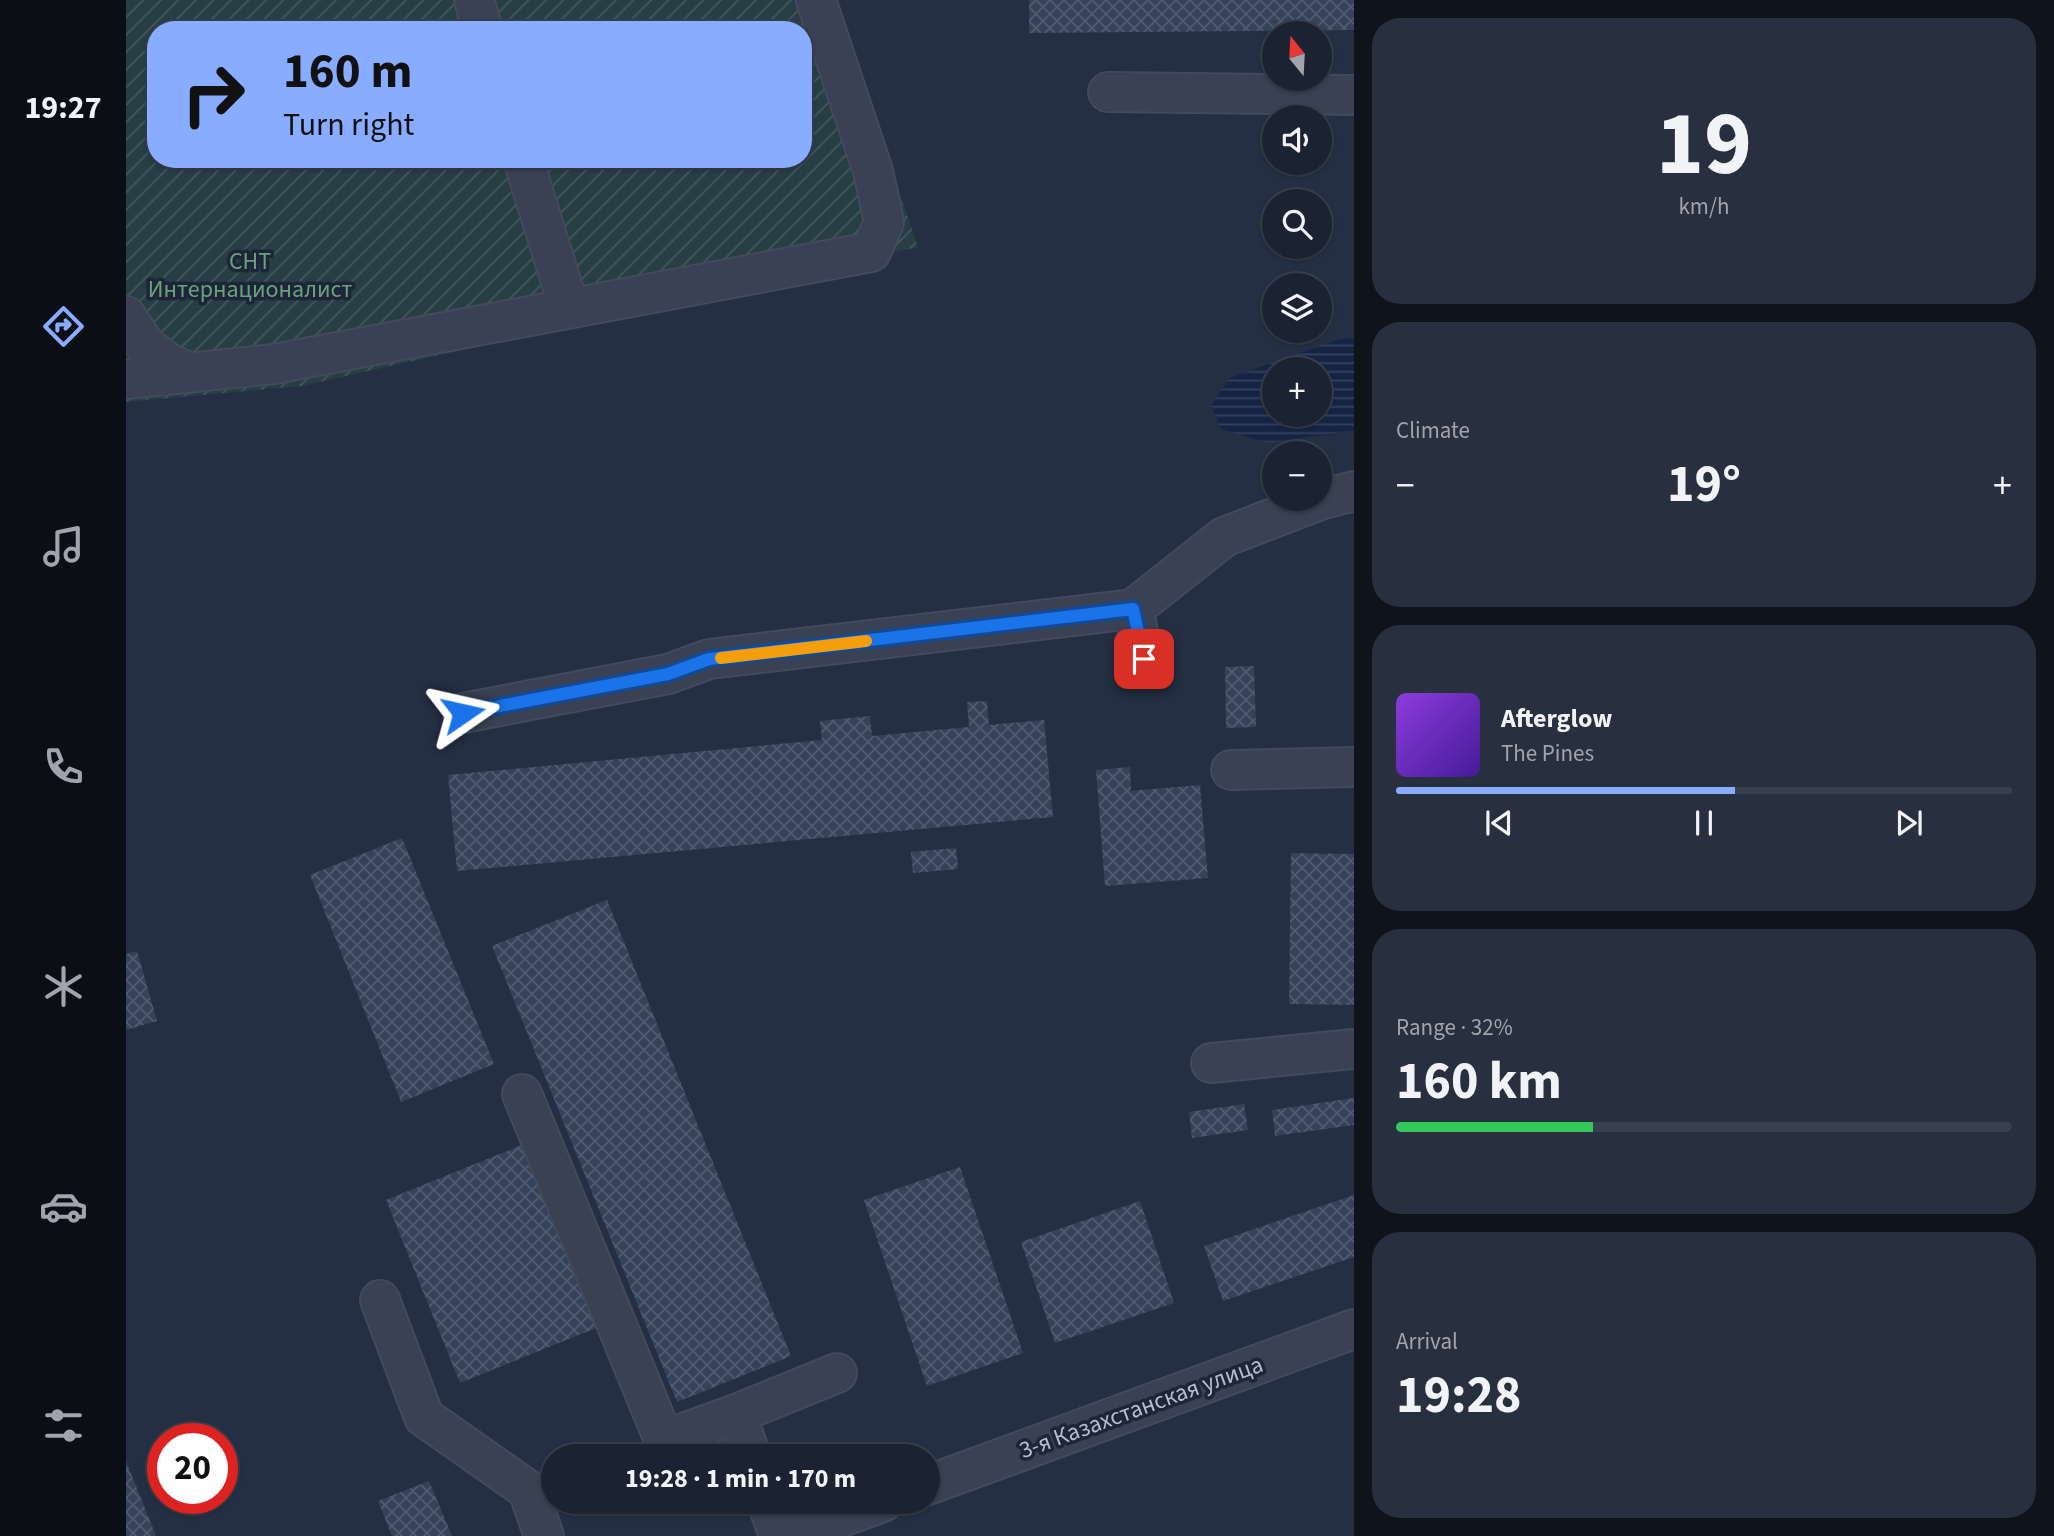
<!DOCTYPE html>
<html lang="en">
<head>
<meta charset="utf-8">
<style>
  :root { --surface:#1b2332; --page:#282f3e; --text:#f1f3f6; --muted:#a0a4ac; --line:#39404d; --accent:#88acff }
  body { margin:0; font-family:"Source Sans 3",sans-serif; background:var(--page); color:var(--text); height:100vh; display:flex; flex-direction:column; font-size:26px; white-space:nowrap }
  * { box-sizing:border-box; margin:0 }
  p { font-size:23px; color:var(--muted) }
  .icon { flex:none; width:38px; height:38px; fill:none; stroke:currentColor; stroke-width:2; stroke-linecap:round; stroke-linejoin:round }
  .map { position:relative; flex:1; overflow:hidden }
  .details { display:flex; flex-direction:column; gap:18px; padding:18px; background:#0f131c; width:700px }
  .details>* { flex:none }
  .guide { position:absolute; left:21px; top:21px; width:665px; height:147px; border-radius:28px; box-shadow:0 2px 5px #0004,0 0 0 2px var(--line); background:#88acff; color:#111; overflow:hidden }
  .needle { width:46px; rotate:342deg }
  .fabs { position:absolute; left:1136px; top:21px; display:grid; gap:14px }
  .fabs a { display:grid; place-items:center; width:70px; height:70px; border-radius:50%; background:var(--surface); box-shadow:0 2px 5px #0004,0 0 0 2px var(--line); font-size:35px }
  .speed { position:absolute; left:21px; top:1423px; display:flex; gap:14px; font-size:35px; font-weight:700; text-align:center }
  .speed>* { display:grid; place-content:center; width:91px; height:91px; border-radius:50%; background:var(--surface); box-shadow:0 2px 5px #0004,0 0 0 2px var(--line); line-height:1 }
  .speed .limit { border:10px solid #d22; background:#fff; color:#111 }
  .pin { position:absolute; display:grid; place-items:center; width:60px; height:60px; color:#fff; margin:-30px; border-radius:14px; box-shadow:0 4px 10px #0006 }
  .me { position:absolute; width:77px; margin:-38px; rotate:79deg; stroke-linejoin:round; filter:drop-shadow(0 0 5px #0008) }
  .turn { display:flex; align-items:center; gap:24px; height:147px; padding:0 21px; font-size:32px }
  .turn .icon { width:91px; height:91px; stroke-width:2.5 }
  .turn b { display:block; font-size:49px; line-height:60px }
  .big { font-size:52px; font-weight:700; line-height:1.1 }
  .details .card { flex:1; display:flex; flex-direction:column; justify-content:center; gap:10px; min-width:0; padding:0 24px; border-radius:28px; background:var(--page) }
  .details .dial { align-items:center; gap:0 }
  .dial b { font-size:91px; line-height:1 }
  .song { display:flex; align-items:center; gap:21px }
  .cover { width:84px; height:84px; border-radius:10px; background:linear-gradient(135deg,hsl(270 70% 55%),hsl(260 70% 35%)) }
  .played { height:7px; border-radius:4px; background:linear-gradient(90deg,var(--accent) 55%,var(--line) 55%) }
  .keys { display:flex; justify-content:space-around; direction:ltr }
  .heat { display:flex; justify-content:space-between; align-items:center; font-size:38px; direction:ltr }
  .charge { height:10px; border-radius:5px; background:linear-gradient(90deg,#34c759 32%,var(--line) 0) }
  .trip { position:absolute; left:415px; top:1444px; width:399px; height:70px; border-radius:35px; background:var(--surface); box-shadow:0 2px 5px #0004,0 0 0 2px var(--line); font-weight:700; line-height:70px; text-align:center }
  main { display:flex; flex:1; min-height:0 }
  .dock { display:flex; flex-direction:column; width:126px; justify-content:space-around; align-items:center; background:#0b0e14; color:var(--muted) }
  .dock .icon { width:49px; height:49px }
  .dock .active { color:var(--accent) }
  .dock b { font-size:32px; color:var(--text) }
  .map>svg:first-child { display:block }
  .garden { fill:url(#garden-furrows); fill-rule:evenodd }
  .water { fill:url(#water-rules); fill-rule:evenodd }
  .building { fill:url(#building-cross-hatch) }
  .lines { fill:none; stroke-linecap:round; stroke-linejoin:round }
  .minor-casing { stroke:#424a5c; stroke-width:42 }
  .minor { stroke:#394153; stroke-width:38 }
  .route-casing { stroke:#114b97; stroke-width:18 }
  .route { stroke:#1a73e8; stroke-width:12 }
  .slow { stroke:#f59e0b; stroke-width:12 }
  .labels { text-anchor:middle; stroke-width:7; stroke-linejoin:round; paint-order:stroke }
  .park-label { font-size:24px; fill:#6ba07c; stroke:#1d2638 }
  .street-label { font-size:24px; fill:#b6bdcd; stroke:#1d2638 }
</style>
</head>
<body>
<main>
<nav class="dock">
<b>19:27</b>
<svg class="icon active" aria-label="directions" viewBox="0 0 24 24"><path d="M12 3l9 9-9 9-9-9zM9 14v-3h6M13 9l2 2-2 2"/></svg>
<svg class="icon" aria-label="music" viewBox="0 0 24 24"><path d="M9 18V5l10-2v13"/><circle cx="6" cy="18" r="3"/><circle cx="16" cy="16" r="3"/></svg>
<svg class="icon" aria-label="phone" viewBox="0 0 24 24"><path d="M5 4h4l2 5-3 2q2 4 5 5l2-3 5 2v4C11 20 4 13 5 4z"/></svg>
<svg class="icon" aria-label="climate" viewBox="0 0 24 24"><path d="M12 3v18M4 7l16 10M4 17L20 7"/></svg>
<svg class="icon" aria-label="car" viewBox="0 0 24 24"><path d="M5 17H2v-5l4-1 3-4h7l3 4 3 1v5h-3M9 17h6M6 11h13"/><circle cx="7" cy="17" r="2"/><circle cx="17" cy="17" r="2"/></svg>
<svg class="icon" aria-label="filters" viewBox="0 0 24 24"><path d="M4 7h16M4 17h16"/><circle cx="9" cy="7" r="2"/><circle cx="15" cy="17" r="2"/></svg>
</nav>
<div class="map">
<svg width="1228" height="1536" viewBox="0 0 1228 1536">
  <defs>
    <pattern id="garden-furrows" width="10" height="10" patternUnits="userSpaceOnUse" patternTransform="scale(1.75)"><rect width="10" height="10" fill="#263e44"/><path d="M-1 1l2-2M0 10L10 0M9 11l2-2" fill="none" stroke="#43585e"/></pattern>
    <pattern id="water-rules" width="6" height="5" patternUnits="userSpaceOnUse" patternTransform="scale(1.75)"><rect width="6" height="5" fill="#162443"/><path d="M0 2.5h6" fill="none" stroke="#36425d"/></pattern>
    <pattern id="building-cross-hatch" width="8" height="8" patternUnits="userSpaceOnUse" patternTransform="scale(1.75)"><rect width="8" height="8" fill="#36425a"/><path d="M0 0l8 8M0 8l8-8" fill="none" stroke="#515b70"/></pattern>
  </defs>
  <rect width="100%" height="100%" fill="#242f43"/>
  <path class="garden" d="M 0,0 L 709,0 L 792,247 L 176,386 L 0,402 ZM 30,30 L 677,30 L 677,159 L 30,159 Z"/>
  <path class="water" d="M 1228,337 L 1228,430 L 1142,443 L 1095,429 L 1085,405 L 1104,378 L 1211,340 ZM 1148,369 L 1194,369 L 1194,415 L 1148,415 Z"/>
  <path class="building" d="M 903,0 L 1228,0 L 1228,30 L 903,33 Z
    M 1128,666 L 1130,727 L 1100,728 L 1099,667 Z
    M 861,701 L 863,725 L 918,720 L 927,817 L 331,871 L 322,775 L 696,740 L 694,721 L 744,716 L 746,736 L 843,727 L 841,702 Z
    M 1004,767 L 1005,791 L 1074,785 L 1082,878 L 979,886 L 970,770 Z
    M 276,838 L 368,1064 L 275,1102 L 184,875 Z
    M 830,848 L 832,869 L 787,873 L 785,852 Z
    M 1165,853 L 1228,854 L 1228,1005 L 1163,1004 Z
    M 481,900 L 665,1356 L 551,1402 L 366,946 Z
    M 11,951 L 31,1021 L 0,1030 L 0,954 Z
    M 1228,1098 L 1228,1125 L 1149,1136 L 1146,1110 Z
    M 1118,1104 L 1122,1130 L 1066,1138 L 1063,1112 Z
    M 401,1143 L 475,1326 L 334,1383 L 260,1200 Z
    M 834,1167 L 897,1353 L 801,1386 L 738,1200 Z
    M 1228,1195 L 1228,1257 L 1097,1301 L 1078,1246 Z
    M 1014,1201 L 1048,1303 L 929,1343 L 895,1242 Z
    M 0,1461 L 30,1536 L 0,1536 Z
    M 303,1481 L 326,1536 L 266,1536 L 252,1501 Z"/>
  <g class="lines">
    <defs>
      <path id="minor" d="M 348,0 L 357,30
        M 982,92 L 1228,95
        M 397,159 L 443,307
        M 0,316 L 19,345 L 41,362 L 64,373
        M 0,379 L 148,364 L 745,252 L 758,222 L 747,171 L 690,0
        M 1018,659 L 1007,609 L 1098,537 L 1197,499 L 1228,491
        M 337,713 L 542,674 L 583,659 L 1007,609
        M 1105,770 L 1228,767
        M 1085,1063 L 1228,1049
        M 396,1094 L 538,1440 L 610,1414 L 711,1373
        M 254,1300 L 298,1417 L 402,1490 L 418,1536
        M 610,1414 L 625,1456
        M 802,1485 L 1228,1329
        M 641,1502 L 653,1536
        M 663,1536 L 757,1502"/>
    </defs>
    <use href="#minor" class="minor-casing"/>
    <use href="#minor" class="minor"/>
  </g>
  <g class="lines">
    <defs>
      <path id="route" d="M 337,713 L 542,674 L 583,659 L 1007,609 L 1018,659"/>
    </defs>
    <use href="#route" class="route-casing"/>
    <use href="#route" class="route"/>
    <path class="slow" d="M 595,658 L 740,641"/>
  </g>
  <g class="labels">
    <g class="park-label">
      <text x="124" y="269">СНТ<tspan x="124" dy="28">Интернационалист</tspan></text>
    </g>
    <g class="street-label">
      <text transform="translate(1015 1407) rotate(-20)" y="8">3-я Казахстанская улица</text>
    </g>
  </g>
</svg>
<div class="fabs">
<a><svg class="needle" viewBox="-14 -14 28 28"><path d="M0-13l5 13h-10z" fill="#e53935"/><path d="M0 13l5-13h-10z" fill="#a0a4ac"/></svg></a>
<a><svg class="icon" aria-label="sound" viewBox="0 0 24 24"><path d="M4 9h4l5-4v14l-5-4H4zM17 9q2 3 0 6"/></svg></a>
<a><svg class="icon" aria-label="search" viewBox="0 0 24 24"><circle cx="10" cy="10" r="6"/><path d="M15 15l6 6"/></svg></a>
<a><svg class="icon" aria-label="layers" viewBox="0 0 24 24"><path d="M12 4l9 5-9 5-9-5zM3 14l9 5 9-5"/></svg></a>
<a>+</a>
<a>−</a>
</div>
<div class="speed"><div class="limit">20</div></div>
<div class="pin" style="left:1018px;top:659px;background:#d93025"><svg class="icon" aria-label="arrive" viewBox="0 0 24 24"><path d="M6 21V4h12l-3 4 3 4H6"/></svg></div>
<svg class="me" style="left:337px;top:713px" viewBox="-20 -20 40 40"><path d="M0-17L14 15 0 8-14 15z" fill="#1a73e8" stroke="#fff" stroke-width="4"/></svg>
<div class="trip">19:28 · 1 min · 170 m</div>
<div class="guide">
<div class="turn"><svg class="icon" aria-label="right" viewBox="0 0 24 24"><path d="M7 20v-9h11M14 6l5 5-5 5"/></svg><div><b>160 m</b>Turn right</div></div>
</div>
</div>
<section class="details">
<div class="card dial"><b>19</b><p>km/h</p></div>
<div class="card"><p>Climate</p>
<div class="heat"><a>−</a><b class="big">19°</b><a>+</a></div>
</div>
<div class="card">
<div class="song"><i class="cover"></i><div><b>Afterglow</b><p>The Pines</p></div></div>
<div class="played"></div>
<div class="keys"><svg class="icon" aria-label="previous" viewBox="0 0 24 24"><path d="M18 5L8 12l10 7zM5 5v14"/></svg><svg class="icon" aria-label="pause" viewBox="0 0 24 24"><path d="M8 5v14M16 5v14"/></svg><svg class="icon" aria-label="next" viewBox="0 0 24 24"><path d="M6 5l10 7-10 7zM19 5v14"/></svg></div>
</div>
<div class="card"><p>Range · 32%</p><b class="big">160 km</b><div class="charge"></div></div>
<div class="card"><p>Arrival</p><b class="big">19:28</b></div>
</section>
</main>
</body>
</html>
